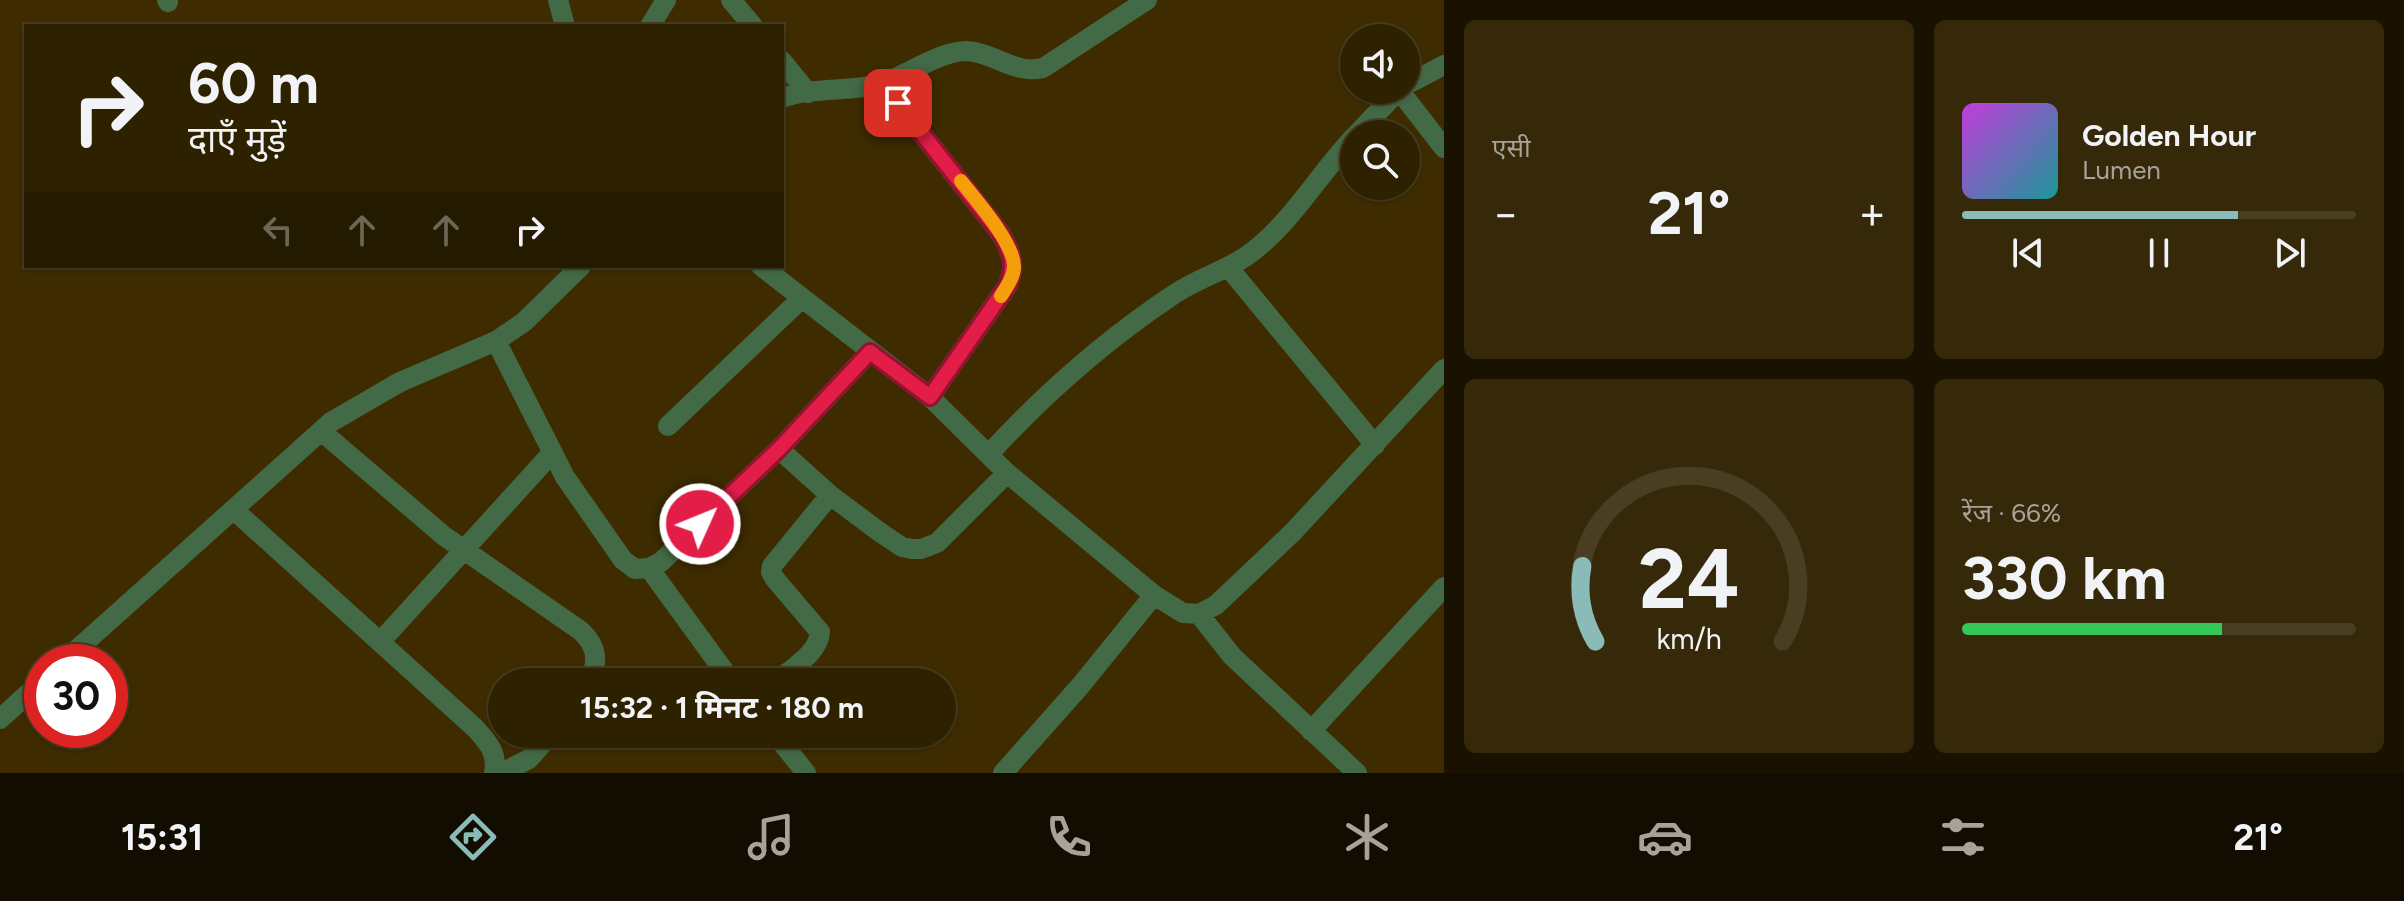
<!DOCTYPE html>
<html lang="hi">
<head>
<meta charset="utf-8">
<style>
  :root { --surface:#2e2100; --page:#36290a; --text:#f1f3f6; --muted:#a7a399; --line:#493e22; --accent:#8bbbb9 }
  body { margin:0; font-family:Figtree,"Noto Sans Devanagari",sans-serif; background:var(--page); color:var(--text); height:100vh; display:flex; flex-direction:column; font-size:30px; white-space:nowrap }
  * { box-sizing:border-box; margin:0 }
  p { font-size:26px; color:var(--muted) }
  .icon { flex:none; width:44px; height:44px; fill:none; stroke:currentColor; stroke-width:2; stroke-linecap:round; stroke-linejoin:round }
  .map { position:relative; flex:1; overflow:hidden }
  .panel { display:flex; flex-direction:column; gap:20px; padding:20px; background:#191200; width:960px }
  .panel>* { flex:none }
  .hud { position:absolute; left:24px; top:24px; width:760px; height:244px; border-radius:0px; box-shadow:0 2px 6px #0004,0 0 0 2px var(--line); background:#2e2100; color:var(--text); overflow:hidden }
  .controls { position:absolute; left:1340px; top:24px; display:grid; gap:16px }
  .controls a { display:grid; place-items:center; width:80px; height:80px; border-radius:50%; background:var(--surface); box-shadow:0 2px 6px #0004,0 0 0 2px var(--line); font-size:40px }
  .speed { position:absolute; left:24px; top:644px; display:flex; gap:16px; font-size:40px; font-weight:700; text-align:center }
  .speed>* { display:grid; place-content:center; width:104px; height:104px; border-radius:50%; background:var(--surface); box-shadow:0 2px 6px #0004,0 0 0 2px var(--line); line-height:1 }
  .speed .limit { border:12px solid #d22; background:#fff; color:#111 }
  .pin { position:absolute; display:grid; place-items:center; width:68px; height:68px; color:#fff; margin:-34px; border-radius:16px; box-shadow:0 4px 12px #0006 }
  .me { position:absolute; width:88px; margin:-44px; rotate:46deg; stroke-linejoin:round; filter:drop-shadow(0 0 6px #0008) }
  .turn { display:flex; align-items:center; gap:28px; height:168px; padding:0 32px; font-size:36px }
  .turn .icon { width:104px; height:104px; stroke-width:2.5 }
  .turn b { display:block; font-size:56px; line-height:68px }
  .lanes { display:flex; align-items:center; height:76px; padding:0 32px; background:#0003; justify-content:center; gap:40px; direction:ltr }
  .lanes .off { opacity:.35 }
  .big { font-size:60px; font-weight:700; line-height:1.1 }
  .panel .tile { flex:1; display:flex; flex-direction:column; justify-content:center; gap:12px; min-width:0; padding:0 28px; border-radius:12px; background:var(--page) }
  .panel .dial { align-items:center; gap:0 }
  .dial svg { height:208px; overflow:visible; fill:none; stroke:var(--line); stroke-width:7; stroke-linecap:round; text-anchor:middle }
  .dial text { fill:var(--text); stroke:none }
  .song { display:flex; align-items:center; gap:24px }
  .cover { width:96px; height:96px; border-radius:12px; background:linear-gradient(135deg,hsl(290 70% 55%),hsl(180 70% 35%)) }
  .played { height:8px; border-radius:4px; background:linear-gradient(90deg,var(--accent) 70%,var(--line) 70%) }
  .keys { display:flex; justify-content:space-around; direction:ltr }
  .heat { display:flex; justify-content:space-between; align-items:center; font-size:44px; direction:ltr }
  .charge { height:12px; border-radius:6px; background:linear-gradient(90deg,#34c759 66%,var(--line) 0) }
  .panel .tiles { flex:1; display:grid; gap:20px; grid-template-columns:repeat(2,1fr) }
  .trip { position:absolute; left:488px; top:668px; width:468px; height:80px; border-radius:40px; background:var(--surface); box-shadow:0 2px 6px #0004,0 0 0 2px var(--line); font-weight:700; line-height:80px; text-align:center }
  .dock { display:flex; height:128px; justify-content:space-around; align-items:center; background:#120d00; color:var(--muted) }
  .dock .icon { width:56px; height:56px }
  .dock .current { color:var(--accent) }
  .dock b { font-size:36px; color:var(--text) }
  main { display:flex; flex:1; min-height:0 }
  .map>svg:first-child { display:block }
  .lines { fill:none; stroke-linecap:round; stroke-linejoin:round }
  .minor { stroke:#436a46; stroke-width:20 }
  .route-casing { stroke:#92132f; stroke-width:20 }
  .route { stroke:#e11d48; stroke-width:14 }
  .slow { stroke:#f59e0b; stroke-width:14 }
</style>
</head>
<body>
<main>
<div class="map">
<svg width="1444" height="773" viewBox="0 0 1444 773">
  <rect width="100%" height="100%" fill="#3e2c00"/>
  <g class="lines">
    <path class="minor" d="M 167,0 L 168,2
      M 558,0 L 565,26
      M 731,0 L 753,26
      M 650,26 L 666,0
      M 782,61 L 808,93
      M 882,83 L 1001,234 C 1012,254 1016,264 1008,285 L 930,397
      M 1406,85 L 1444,65
      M 1399,90 L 1444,148
      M 782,98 C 813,87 848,92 880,84 C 906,76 940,51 966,51 C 994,52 1014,75 1043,68 L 1147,0
      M 1357,134 L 1399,90
      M 761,266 L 930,397 L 1007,473 L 1154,595 L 1183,613 L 1199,614 L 1216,605 L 1293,532 L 1444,369
      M 1228,267 L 1375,445
      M 496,341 L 565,477 L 623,560 L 635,569 L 649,568 L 661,562 L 779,449 L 870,352
      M 668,426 L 802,298
      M 321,431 L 444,536 L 581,631 C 598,647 598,661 590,682
      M 779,449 L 830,495 L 881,533 L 902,547 L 912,549 L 921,549 L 937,543 L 1007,473
      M 989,454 C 1045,393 1104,341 1173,295 C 1196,279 1225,271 1248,255 C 1291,224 1318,175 1354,137
      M 234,510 L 475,728 C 488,742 498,753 494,773
      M 649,568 L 732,682
      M 1199,614 L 1232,656 L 1357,773
      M 381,641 L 552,453
      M 63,662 L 331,422 L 400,382 L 496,341 L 524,322 L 581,266
      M 776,682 C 791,669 819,653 820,632 L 775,579 L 771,572 L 772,566 L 830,495
      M 0,719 L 42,681
      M 1311,731 L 1444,587
      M 775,734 L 806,773
      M 502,773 L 529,759 L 551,734
      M 1003,773 L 1081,685 L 1154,595"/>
  </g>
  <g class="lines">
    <defs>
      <path id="route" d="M 700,524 L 779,449 L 870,352 L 930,397 L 1008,285 C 1016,264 1012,254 1001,234 L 898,103"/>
    </defs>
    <use href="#route" class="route-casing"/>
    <use href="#route" class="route"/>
    <path class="slow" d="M 961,181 C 975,199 1015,244 1014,267 C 1014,277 1006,288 1001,296"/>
  </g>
</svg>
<div class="controls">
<a><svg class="icon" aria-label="sound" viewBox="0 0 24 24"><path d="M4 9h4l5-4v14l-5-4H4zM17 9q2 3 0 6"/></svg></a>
<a><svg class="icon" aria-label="search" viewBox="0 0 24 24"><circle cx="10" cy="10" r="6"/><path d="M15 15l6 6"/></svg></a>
</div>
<div class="speed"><div class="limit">30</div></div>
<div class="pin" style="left:898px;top:103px;background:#d93025"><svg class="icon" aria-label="arrive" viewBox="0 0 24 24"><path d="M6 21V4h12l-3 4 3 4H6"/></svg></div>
<svg class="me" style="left:700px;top:524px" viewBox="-20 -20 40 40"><circle r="17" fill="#e11d48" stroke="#fff" stroke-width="3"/><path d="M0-11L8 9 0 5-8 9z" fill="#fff"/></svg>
<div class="trip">15:32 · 1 मिनट · 180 m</div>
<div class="hud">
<div class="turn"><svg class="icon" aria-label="right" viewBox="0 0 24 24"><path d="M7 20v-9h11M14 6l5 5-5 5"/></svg><div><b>60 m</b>दाएँ मुड़ें</div></div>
<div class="lanes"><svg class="icon off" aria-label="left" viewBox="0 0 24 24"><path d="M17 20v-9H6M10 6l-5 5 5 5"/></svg><svg class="icon off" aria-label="ahead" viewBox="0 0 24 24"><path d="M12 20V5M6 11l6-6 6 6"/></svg><svg class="icon off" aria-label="ahead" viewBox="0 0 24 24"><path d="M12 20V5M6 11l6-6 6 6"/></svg><svg class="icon" aria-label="right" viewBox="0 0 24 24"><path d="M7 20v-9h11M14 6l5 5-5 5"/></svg></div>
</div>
</div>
<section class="panel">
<div class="tiles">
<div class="tile"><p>एसी</p>
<div class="heat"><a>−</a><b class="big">21°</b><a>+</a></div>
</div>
<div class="tile">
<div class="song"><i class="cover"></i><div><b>Golden Hour</b><p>Lumen</p></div></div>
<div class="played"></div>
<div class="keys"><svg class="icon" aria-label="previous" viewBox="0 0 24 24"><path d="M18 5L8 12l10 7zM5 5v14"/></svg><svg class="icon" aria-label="pause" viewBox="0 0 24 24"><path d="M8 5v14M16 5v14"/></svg><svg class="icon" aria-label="next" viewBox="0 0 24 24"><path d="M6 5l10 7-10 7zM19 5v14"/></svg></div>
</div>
<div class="tile dial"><svg viewBox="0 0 100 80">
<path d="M14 69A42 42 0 1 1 86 69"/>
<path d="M14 69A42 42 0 0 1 9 40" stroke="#8bbbb9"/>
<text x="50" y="56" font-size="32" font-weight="700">24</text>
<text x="50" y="72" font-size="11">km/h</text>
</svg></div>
<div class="tile"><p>रेंज · 66%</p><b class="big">330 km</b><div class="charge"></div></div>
</div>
</section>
</main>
<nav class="dock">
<b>15:31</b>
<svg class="icon current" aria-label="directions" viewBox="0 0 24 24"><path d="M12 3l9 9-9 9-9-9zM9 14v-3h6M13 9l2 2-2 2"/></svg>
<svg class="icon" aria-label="music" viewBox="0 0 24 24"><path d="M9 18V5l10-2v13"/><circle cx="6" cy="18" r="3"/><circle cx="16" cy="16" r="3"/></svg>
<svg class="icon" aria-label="phone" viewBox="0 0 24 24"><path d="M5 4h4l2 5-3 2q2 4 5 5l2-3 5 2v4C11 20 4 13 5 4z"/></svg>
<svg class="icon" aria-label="climate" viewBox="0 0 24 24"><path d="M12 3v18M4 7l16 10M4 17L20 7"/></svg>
<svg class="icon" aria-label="car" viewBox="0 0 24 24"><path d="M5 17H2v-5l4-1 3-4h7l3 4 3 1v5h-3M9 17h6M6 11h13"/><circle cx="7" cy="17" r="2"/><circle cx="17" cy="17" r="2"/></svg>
<svg class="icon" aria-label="filters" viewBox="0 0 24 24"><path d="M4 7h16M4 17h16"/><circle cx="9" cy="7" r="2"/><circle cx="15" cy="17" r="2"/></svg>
<b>21°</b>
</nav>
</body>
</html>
